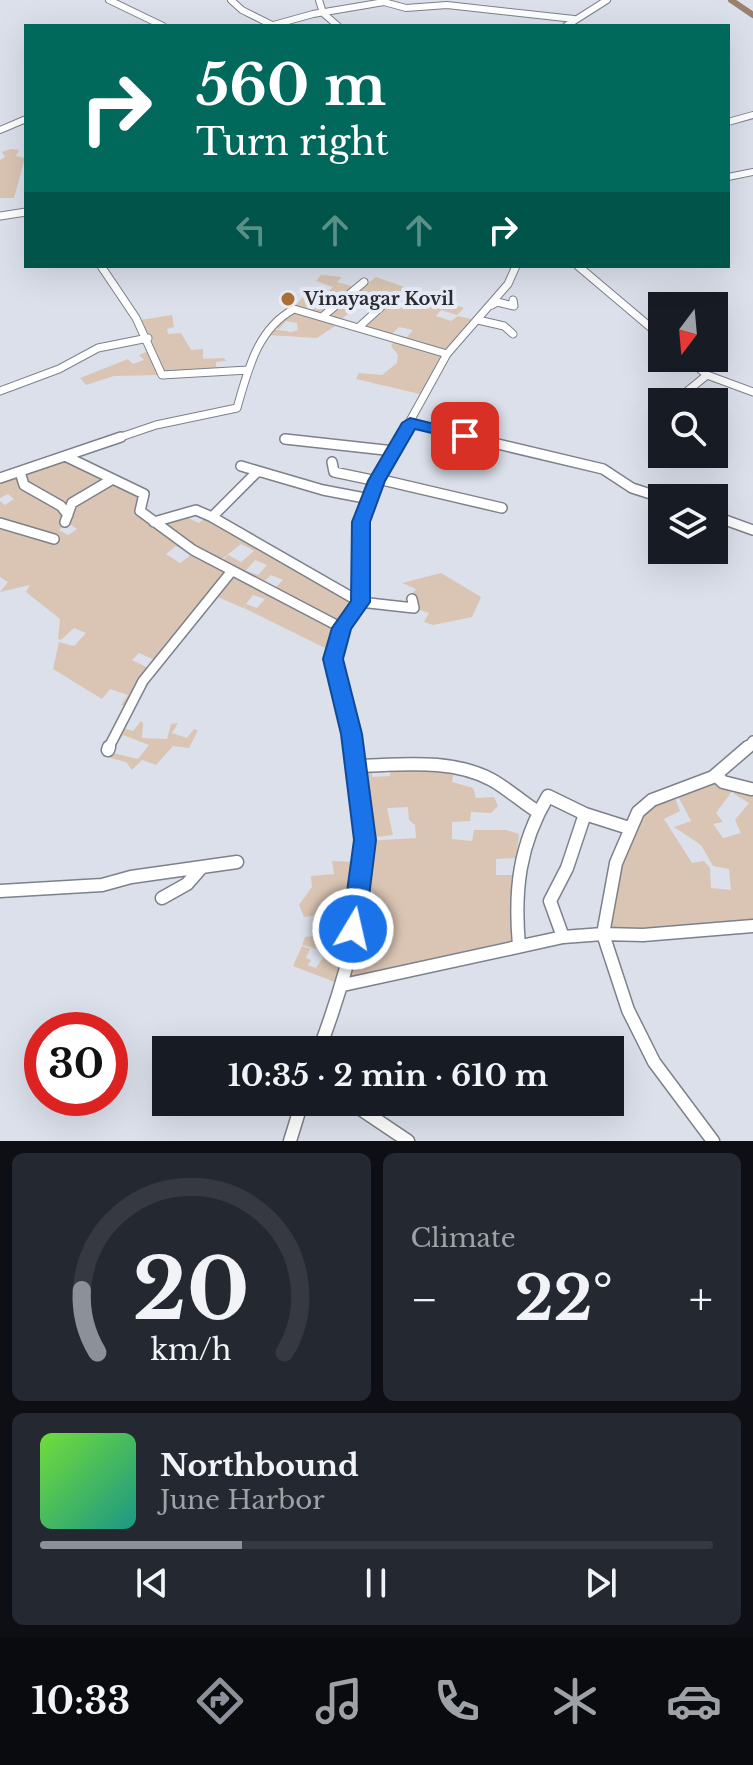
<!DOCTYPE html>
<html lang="en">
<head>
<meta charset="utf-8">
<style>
  :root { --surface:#171b24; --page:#242831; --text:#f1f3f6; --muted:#9ea1a6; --line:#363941; --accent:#8c9099 }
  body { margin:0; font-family:"Libre Baskerville",serif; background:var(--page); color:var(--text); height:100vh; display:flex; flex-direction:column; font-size:30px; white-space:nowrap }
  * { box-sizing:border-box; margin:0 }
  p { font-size:26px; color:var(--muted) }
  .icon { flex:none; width:44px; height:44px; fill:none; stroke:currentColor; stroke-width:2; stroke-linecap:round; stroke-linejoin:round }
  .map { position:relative; height:1141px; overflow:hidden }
  .drawer { display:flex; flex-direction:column; gap:12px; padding:12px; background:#0d0f14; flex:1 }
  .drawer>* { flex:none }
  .top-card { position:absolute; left:24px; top:24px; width:706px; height:244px; border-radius:0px; box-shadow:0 8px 32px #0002; background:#00695c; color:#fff; overflow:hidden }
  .needle { width:52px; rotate:196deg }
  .tools { position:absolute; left:648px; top:292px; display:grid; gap:16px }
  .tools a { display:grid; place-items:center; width:80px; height:80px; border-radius:0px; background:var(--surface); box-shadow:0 8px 32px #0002; font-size:40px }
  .speed { position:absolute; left:24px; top:1012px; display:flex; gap:16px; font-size:40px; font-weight:700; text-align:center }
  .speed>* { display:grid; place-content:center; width:104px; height:104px; border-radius:50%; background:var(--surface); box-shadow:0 8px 32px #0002; line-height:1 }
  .speed .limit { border:12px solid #d22; background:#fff; color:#111 }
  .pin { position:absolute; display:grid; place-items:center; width:68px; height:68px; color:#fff; margin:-34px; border-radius:16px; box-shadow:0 4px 12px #0006 }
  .me { position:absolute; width:88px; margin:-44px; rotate:9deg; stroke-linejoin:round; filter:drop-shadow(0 0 6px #0008) }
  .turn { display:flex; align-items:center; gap:28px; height:168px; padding:0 40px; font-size:36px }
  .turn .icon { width:104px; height:104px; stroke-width:2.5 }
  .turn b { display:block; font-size:56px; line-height:68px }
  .lanes { display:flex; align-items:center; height:76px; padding:0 40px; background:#0003; justify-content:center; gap:40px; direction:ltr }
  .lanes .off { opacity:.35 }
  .big { font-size:60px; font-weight:700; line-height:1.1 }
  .drawer .card { flex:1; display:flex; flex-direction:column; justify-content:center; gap:12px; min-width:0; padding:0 28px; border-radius:12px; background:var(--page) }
  .drawer .dial { align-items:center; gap:0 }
  .dial svg { height:208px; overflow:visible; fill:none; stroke:var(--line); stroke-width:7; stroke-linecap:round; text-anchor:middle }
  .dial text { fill:var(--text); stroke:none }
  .song { display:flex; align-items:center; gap:24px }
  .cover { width:96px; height:96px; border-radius:12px; background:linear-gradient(135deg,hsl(100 70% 55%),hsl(170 70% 35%)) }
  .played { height:8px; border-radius:4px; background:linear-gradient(90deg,var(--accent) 30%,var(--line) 30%) }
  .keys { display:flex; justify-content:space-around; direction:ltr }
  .heat { display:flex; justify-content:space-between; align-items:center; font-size:44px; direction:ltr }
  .drawer .tiles { flex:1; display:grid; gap:12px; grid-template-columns:1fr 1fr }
  .card:last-child { grid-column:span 2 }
  .trip { position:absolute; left:152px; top:1036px; width:472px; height:80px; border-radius:0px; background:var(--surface); box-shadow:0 8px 32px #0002; font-weight:700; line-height:80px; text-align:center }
  .dock { display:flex; height:128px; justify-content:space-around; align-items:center; background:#090b0e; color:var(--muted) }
  .dock .icon { width:56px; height:56px }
  .dock .on { color:var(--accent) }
  .dock b { font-size:36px; color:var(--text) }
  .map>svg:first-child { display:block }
  .green { fill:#dac5b4 }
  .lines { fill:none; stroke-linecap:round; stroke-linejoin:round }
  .canal { stroke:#9b816d; stroke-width:6 }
  .street-far3-casing { stroke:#7c818b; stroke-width:8 }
  .street-far2-casing { stroke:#7c818b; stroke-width:9 }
  .street-far1-casing { stroke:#7c818b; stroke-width:12 }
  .street-casing { stroke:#7c818b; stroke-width:15 }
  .street-far3 { stroke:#fff; stroke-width:6 }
  .street-far2 { stroke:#fff; stroke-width:7 }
  .street-far1 { stroke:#fff; stroke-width:9 }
  .street { stroke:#fff; stroke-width:12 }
  .route { fill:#1a73e8; stroke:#114b97; stroke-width:2 }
  .poi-dot { fill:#ae6f36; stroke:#e8edf8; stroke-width:3 }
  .labels { text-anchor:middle; stroke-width:8; stroke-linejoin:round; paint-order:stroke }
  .far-poi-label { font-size:18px; font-weight:bold; fill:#2b2c31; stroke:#e8edf8; text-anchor:start }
</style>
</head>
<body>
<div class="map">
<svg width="753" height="1141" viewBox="0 0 753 1141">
  <rect width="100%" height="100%" fill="#dbe0eb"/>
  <path class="green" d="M 11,149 L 19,150 L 16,156 L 25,158 L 14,198 L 0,198 L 0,160 L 5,157 L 2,152 Z
    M 321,275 L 342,277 L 337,282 L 355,287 L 321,315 L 293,308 L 312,287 L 328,292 L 333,287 L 316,281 Z
    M 376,277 L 464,308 L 457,315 L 441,310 L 436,316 L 451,321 L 458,316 L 476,320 L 447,353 L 392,336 L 407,337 L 413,330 L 399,327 L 391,335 L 361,327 L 378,307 L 375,305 L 377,302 L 367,299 L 340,320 L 325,316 Z
    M 294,310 L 341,322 L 317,338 L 268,335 L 273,329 L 291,332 L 298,330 L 297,323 L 286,321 L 279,329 L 274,327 Z
    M 172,315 L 174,327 L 167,329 L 168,334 L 181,333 L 191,350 L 203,349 L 203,359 L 224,358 L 226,361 L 216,362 L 216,367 L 226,367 L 226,369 L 165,374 L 140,320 Z
    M 396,339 L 446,354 L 424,395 L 356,379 L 359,373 L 382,375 L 397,363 L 398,355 L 391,346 Z
    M 151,350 L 161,375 L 114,376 L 86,385 L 80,378 L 128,359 L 133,364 L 144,360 L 139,355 Z
    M 65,457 L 109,480 L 71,503 L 66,524 L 59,530 L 68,535 L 77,529 L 66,522 L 73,503 L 111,480 L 142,495 L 138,511 L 194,552 L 190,554 L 176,546 L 166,554 L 180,563 L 195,552 L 229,573 L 157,661 L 139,653 L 132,660 L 150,669 L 128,706 L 121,705 L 128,695 L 110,689 L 102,699 L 53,669 L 59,642 L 74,646 L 86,633 L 74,628 L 61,640 L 58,639 L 60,619 L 26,592 L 30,585 L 0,592 L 8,582 L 0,577 L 0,501 L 5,505 L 14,499 L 8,494 L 0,498 L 0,479 L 18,473 L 25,484 L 21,472 Z
    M 186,517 L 199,523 L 206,517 L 359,602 L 342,627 L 275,588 L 283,580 L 271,575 L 261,584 L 244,576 L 247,571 L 258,575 L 267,565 L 255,560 L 242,575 L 219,564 L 228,555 L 241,562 L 254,551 L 241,544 L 217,563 L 156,522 Z
    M 231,573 L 341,629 L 333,652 L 244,608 L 246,604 L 257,608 L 265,599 L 253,595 L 243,608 L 213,595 Z
    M 441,573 L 481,597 L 472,617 L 433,625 L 424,622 L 429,613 L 417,609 L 411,596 L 416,589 L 402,583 Z
    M 141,721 L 143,723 L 142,738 L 167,739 L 171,724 L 178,723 L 172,733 L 187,738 L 194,729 L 198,730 L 189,748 L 173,746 L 156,765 L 142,760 L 132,770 L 126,762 L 103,756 L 105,751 L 138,759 L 149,745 L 123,735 L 113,748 L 120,727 L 133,731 Z
    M 358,767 L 372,767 L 372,777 L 390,776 L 391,767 L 454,770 L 452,782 L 473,788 L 476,798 L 494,797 L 498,806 L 491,813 L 471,812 L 470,821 L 452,822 L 452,839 L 472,841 L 474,830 L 506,830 L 519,834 L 516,858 L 496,859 L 496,875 L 514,875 L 516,944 L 346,982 L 367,841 L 416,838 L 415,825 L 409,820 L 408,807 L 387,808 L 393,835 L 367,838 Z
    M 715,778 L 733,790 L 716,813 L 723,822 L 713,824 L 723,838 L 741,833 L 735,820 L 749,803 L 734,794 L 738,789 L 753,791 L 753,922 L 607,930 L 631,829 L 650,806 L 675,798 L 680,811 L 664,819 L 692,863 L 704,861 L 710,868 L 711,888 L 731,890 L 729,869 L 713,866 L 701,845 L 674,827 L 691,821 L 678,796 Z
    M 332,861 L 361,862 L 357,901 L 340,984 L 293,966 L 302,946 L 310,949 L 306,958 L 311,960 L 308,965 L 316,968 L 327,952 L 302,945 L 305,937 L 344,933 L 340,913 L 304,917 L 299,905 L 312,887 L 311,876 L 334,874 Z"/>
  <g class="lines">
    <path class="canal" d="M 731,0 L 753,15"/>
    <defs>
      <path id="street-far3" d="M 109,0 L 163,26
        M 231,0 L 242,10 L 272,25
        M 319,0 L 323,13 L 338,26
        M 270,26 L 313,14 L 384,2 L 406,8 L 447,5 L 574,19
        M 566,26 L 607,0
        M 728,122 L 753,115
        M 0,130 L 26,119
        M 728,177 L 753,172"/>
      <path id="street-far2" d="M 0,216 L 26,212
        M 101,266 L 136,318 L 162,375 L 248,370
        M 578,266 L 662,337
        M 492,305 L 497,302 L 514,306 L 513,300
        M 322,317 L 364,282
        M 478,320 L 504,326 L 513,334
        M 359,327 L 381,307
        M 687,358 L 707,375 L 753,392
        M 0,391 L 59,369 L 98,348 L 148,338
        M 674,402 L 707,375
        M 410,423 L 477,439
        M 115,439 L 156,425 L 237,408 C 248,370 257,329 294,309 L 447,354
        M 400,439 L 447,354 L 508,284 L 516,266"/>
      <path id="street-far1" d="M 468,437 L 603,469 L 632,488 L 663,498
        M 285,439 L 394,451
        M 65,456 L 144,494 L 140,511 L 193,550 L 342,628
        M 332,462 L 334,472 L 377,481
        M 258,471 L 323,490 L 370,499
        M 20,472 L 24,485 L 61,506 L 68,515
        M 0,478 L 121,437
        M 378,479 L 502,508
        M 714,516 L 753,530
        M 212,517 L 360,602 L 414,608 L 412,599
        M 65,522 L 72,503 L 111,480
        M 154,522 L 196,510 L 212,517 L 258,471 L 241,466
        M 0,523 L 54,539
        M 108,749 L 143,681 L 231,572
        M 353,749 L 333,659 L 342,628 L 360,602 L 361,522 L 377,481 L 401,437
        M 747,749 L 753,741"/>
      <path id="street" d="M 108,750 L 109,747
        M 356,766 C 400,765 452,758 492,780 C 508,789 522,802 538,812
        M 716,775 L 723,782 L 751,789
        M 0,891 L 102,885 L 131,877 L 237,862
        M 162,898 L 187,884 L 201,868
        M 563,937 L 550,901 L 567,868 L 585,814
        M 519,946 C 514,890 519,845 548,796 L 585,814 L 629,828
        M 343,985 L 563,937 L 603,934 L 616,863 L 638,812 L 652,800 L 713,777 L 748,747
        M 319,1050 C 343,986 367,908 365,839 C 364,809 357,777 353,747
        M 350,1102 L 408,1141
        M 290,1141 L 302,1102
        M 713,1141 L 654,1062 L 628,1010 L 603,934 L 643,935 L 753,926"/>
    </defs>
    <use href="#street-far3" class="street-far3-casing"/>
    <use href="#street-far2" class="street-far2-casing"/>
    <use href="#street-far1" class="street-far1-casing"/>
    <use href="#street" class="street-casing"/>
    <use href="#street-far3" class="street-far3"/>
    <use href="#street-far2" class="street-far2"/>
    <use href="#street-far1" class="street-far1"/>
    <use href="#street" class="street"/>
  </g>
  <path class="route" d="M 410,418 L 471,433 L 473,436 L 465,441 L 415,429 L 385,481 L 370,522 L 370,602 L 351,629 L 343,659 L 362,734 L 376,840 L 365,929 L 362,936 L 353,939 L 345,936 L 342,929 L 354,840 L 341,734 L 323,659 L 332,628 L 351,601 L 352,522 L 368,481 L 402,423 Z"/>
  <circle class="poi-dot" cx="288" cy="299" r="8"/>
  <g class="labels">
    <g class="far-poi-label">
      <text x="304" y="305">Vinayagar Kovil</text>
    </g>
  </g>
</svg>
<div class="tools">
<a><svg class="needle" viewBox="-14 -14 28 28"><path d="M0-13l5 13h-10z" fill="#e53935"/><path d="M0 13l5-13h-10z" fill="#9ea1a6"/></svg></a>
<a><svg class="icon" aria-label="search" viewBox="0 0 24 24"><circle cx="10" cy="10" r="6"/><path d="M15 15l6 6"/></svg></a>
<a><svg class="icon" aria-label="layers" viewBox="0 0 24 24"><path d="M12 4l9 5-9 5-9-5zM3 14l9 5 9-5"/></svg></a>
</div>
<div class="speed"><div class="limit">30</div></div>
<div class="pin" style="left:465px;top:436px;background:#d93025"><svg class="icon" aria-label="arrive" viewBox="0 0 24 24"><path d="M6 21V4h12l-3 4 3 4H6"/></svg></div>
<svg class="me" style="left:353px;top:929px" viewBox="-20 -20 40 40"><circle r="17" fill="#1a73e8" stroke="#fff" stroke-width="3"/><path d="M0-11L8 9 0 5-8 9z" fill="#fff"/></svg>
<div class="trip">10:35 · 2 min · 610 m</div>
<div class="top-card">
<div class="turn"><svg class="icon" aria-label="right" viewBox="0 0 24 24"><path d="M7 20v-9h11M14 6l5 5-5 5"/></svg><div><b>560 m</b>Turn right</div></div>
<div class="lanes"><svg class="icon off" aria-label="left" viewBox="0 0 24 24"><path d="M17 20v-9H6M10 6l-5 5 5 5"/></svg><svg class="icon off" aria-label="ahead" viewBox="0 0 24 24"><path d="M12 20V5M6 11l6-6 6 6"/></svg><svg class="icon off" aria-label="ahead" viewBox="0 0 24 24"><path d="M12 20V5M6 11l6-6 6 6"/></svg><svg class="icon" aria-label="right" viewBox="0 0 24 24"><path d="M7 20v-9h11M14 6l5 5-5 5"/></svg></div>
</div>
</div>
<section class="drawer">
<div class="tiles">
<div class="card dial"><svg viewBox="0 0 100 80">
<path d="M14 69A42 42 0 1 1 86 69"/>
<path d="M14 69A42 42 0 0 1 8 45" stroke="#8c9099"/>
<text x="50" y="56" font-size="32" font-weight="700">20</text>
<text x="50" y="72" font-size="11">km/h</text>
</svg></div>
<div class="card"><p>Climate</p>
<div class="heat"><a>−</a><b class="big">22°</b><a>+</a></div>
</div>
<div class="card">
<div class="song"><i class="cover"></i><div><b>Northbound</b><p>June Harbor</p></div></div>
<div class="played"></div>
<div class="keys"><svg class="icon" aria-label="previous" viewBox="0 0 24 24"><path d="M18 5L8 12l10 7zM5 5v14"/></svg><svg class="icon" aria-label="pause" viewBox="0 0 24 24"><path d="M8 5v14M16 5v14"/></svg><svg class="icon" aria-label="next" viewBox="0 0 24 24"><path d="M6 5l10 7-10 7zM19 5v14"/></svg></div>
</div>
</div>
</section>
<nav class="dock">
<b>10:33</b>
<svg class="icon on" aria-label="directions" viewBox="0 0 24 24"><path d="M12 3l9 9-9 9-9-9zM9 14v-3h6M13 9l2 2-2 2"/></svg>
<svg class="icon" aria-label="music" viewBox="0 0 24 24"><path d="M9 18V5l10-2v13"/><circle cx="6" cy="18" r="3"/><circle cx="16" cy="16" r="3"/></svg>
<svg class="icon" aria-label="phone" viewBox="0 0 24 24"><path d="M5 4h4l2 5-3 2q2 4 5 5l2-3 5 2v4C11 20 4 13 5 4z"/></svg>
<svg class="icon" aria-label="climate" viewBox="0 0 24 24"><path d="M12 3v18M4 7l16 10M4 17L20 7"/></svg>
<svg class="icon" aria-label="car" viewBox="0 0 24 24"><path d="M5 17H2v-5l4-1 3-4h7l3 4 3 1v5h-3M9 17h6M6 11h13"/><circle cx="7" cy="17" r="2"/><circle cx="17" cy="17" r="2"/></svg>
</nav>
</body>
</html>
